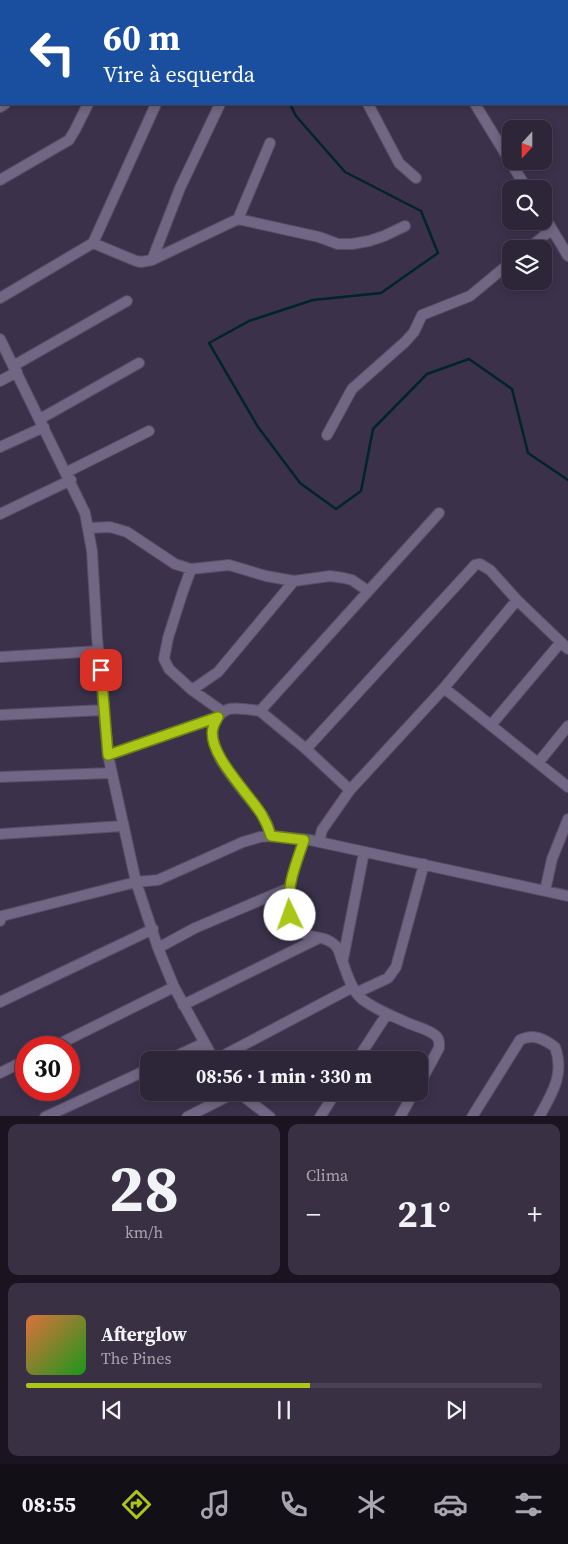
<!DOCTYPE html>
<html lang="pt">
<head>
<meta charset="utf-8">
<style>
  :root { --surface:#2d2538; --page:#393143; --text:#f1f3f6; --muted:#a7a5ae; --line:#484253; --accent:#aac718 }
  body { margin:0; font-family:"Source Serif 4",serif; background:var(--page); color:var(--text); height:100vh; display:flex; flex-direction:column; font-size:19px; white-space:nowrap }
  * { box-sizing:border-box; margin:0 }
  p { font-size:16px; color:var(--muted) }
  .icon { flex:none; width:28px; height:28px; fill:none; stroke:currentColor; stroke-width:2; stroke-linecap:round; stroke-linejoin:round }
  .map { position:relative; height:1116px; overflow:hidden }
  .drawer { display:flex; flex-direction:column; gap:8px; padding:8px; background:#19141f; flex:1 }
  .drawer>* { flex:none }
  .banner { position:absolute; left:0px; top:0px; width:569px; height:105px; box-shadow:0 2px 8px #0003,0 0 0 1px var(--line); background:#1a4fa0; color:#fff; overflow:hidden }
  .needle { width:32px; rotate:201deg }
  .controls { position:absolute; left:502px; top:120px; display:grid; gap:10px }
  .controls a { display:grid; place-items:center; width:50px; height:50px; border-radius:10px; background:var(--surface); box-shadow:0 2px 8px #0003,0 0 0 1px var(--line); font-size:25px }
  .speed { position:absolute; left:15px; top:1036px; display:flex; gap:10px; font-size:25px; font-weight:700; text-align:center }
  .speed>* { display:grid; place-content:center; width:65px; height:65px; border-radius:50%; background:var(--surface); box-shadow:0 2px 8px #0003,0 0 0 1px var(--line); line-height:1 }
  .speed .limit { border:8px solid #d22; background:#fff; color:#111 }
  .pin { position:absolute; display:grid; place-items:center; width:42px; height:42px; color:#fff; margin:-21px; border-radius:10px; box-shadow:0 2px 8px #0006 }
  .me { position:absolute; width:55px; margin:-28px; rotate:357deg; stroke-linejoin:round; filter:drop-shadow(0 0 4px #0008) }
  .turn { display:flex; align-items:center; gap:18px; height:105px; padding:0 20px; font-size:22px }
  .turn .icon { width:65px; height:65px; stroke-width:2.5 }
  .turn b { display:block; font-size:35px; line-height:42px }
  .big { font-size:38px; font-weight:700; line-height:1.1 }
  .drawer .tile { flex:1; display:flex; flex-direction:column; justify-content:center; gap:8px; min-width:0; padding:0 18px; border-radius:10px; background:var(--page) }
  .drawer .dial { align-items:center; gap:0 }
  .dial b { font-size:65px; line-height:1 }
  .song { display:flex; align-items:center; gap:15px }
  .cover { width:60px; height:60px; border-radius:8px; background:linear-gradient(135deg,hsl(20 70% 55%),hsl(120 70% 35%)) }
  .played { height:5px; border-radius:2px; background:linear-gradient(90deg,var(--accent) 55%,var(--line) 55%) }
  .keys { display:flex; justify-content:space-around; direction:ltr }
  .heat { display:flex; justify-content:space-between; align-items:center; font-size:28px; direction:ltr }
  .drawer .tiles { flex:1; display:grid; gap:8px; grid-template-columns:1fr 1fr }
  .tile:last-child { grid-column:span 2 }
  .trip { position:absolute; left:140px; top:1051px; width:288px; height:50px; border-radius:10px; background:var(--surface); box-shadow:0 2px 8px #0003,0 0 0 1px var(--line); font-weight:700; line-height:50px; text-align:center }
  .menu { display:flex; height:80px; justify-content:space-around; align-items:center; background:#120f16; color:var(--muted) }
  .menu .icon { width:35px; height:35px }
  .menu .on { color:var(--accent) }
  .menu b { font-size:22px; color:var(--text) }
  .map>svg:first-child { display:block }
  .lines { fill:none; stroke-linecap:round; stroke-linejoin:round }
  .stream { stroke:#002526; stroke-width:2.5 }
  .street-casing { stroke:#574d64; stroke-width:12 }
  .street { stroke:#716683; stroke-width:10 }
  .route-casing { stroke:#6e8110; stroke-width:12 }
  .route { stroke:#aac718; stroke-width:9 }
</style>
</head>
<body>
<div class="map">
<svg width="568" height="1117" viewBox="0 0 568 1117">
  <rect width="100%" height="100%" fill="#3c314b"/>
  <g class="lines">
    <path class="stream" d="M 211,0 L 213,1
      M 290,104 L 296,116 L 345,172 L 421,211 L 438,253 L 381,293 L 313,300 L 249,321 L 209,343 L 258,427 L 300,483 L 336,509 L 361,491 L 373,429 L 427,374 L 469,359 L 512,389 L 528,453 L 568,480"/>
    <defs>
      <path id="street" d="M 340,0 L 342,1
        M 412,0 L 413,1
        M 72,1 L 74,0
        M 173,1 L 175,0
        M 482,1 L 483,0
        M 0,41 L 1,40
        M 368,104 L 399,163 L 416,178
        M 475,104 L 527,189
        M 0,107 L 5,104
        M 0,180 L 69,140 L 75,130 L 88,104
        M 544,216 L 568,256
        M 238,219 L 270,143
        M 93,243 L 156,104
        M 528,249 L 552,229
        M 152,260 L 180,188 L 220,104
        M 0,298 L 93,243 L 136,261 L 141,262 L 152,260 L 238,219 L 319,237 L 338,244 L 352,244 L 369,241 L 384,236 L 405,226
        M 0,339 L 85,513 L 92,551 L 97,637 L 108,755 L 136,882 L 158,948 L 174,987 L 214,1060
        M 13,366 L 127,301
        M 0,381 L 17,372
        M 40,419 L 139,363
        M 327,435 L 352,389 L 405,342 L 414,332 L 422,315 L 470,296 L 511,262
        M 0,447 L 44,427
        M 67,472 L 149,431
        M 0,514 L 71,480
        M 89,528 L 110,527 L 127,532 L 175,564 L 191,569 L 229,565 L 266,576 L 294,581 L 330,576 L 344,578 L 352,580 L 368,591
        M 191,569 L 182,594 L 168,638 L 164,659 L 169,669 L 192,690 L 223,712
        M 0,657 L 99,651
        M 444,688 L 568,787
        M 192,690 L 218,672 L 294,581
        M 260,711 L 306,749 L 350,790
        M 0,715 L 104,710
        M 491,725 L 561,642
        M 306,749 L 475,565 L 480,564 L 490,570 L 517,600 L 568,649
        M 108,755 L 218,717
        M 538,763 L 568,726
        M 0,777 L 112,773
        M 0,834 L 123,826
        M 271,836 C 269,829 267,822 262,815 C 247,792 202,752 215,722 C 218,716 223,711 229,709 C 238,707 251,710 260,711 L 439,513
        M 304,840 C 296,865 272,917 305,934 C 316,939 327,936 336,946 C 340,951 340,957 343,963 C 348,977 353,994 366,1002 C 379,1011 395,1017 410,1024 C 418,1027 431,1030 437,1037 C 440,1041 439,1044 439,1048 L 419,1085
        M 319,842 L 322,830 L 350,790 L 444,688 L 517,600
        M 545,891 L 552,859 L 568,819
        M 0,921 L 2,916 L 136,882 L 158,880 L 243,842 L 260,837 L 271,836 L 310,840 L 568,896
        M 158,948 L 195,928 L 289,888
        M 343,959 L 364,852
        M 356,993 L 388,978 L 396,967 L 424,864
        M 0,1002 L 153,929
        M 183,1005 L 319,938
        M 51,1048 L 174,987
        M 168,1060 L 204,1043
        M 215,1060 L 353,987
        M 357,1060 L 387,1014
        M 0,1073 L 26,1060
        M 238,1092 L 270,1117
        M 45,1117 L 149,1069
        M 187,1117 L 236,1092
        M 320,1117 L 336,1092
        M 400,1117 L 414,1092
        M 472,1117 L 520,1040 C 533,1033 544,1039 555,1047 C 565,1074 552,1094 539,1117"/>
    </defs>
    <use href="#street" class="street-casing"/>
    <use href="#street" class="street"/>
  </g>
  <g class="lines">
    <defs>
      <path id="route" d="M 101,670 L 108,755 L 218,717 C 216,721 214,724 213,728 C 206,752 250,795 262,815 C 266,822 269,829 271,836 L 304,840 C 296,864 285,889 290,915"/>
    </defs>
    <use href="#route" class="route-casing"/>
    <use href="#route" class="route"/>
  </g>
</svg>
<div class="controls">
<a><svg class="needle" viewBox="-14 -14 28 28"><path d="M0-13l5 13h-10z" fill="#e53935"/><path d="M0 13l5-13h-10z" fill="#a7a5ae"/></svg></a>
<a><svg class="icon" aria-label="search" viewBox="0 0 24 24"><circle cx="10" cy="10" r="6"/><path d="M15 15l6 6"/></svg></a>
<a><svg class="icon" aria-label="layers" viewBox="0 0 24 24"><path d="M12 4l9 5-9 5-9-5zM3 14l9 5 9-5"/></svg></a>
</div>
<div class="speed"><div class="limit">30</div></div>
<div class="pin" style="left:101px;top:670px;background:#d93025"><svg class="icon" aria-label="arrive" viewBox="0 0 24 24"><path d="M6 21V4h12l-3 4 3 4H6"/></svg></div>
<svg class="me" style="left:290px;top:915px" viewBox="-20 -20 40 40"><circle r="19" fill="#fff"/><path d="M0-13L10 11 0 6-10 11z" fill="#aac718"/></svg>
<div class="trip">08:56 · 1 min · 330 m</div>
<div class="banner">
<div class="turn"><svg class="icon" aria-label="left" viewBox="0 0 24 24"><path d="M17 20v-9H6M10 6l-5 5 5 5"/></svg><div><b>60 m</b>Vire à esquerda</div></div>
</div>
</div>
<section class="drawer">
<div class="tiles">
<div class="tile dial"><b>28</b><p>km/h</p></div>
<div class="tile"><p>Clima</p>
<div class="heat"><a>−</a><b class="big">21°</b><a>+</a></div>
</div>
<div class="tile">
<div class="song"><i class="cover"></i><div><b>Afterglow</b><p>The Pines</p></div></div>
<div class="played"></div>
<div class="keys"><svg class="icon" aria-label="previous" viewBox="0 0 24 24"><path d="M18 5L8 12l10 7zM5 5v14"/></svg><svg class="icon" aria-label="pause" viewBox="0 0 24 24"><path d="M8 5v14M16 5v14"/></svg><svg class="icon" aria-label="next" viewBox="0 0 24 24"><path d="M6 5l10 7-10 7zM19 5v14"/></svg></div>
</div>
</div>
</section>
<nav class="menu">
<b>08:55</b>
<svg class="icon on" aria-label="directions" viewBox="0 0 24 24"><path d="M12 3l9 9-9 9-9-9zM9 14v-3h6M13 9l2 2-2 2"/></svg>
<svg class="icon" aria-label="music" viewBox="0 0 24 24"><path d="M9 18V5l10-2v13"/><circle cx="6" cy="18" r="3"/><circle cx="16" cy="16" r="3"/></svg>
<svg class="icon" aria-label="phone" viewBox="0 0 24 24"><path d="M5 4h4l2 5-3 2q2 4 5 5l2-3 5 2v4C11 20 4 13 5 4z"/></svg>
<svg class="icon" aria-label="climate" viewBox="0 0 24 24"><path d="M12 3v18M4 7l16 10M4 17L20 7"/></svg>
<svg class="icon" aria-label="car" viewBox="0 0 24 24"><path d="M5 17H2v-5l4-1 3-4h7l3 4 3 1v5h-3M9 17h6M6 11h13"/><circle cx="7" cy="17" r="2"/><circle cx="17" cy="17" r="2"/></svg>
<svg class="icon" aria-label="filters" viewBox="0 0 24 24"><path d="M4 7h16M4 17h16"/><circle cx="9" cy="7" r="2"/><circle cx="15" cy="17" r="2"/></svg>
</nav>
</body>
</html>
